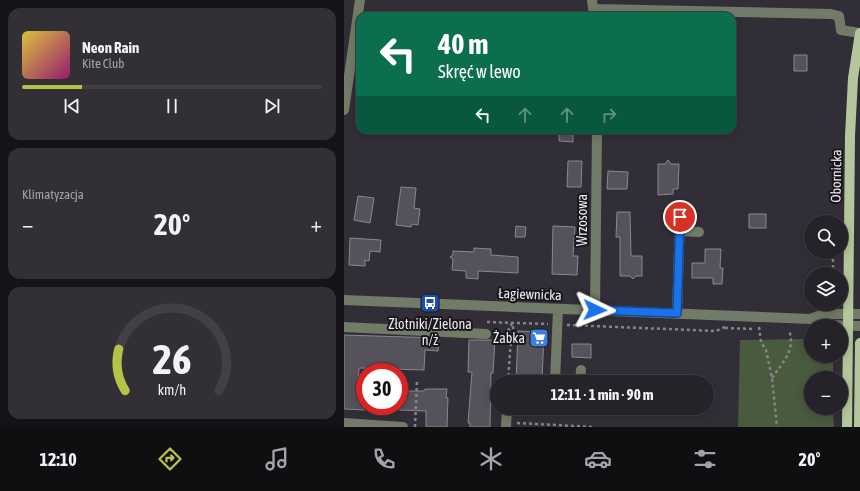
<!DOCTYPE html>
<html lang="pl">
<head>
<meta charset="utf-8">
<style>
  :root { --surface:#262229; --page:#322f35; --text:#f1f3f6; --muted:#a4a4a8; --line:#423f46; --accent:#b6c148 }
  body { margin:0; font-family:"Asap Condensed",sans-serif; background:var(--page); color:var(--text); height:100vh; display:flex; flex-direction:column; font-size:15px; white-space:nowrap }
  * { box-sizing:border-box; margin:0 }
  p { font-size:13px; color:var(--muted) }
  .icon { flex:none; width:22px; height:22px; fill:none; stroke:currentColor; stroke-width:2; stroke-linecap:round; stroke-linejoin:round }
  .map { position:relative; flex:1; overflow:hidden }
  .drawer { display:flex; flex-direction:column; gap:8px; padding:8px; background:#151317; width:344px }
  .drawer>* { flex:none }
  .top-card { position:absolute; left:12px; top:12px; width:380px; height:122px; border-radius:12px; box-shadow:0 2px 10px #0003,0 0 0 1px var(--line); background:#0b6e4f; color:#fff; overflow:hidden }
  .controls { position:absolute; left:460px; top:215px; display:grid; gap:8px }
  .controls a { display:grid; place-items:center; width:44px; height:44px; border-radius:50%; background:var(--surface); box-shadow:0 2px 10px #0003,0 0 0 1px var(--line); font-size:20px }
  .speed { position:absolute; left:12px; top:363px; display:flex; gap:8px; font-size:20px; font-weight:700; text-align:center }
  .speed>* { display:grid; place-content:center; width:52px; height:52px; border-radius:50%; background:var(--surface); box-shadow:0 2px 10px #0003,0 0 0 1px var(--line); line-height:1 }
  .speed .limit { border:6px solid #d22; background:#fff; color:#111 }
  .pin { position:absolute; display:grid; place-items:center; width:34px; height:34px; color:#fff; margin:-17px; border:2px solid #fff; border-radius:50%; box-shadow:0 1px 4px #0007 }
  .me { position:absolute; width:44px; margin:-22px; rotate:92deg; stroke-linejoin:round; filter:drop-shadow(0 0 3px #0008) }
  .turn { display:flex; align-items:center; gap:14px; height:84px; padding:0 16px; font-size:18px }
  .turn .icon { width:52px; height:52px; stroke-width:2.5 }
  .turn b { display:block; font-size:28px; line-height:34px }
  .lanes { display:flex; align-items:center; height:38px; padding:0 16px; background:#0003; justify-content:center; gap:20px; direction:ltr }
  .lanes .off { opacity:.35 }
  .big { font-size:30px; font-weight:700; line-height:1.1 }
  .drawer .tile { flex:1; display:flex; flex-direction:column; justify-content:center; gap:6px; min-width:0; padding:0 14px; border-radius:12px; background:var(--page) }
  .drawer .dial { align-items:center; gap:0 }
  .dial svg { height:104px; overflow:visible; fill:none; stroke:var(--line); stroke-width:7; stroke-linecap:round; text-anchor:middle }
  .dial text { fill:var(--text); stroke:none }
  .song { display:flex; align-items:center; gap:12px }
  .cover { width:48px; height:48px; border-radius:6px; background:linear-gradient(135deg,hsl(50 70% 55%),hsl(320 70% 35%)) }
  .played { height:4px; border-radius:2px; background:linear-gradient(90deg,var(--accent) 20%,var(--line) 20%) }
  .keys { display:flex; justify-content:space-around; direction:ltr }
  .heat { display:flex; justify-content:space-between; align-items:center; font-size:22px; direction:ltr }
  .trip { position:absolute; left:146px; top:375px; width:224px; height:40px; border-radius:20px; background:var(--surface); box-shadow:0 2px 10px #0003,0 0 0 1px var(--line); font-weight:700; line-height:40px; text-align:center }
  .tabs { display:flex; height:64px; justify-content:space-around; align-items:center; background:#0f0e10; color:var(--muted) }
  .tabs .icon { width:28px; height:28px }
  .tabs .active { color:var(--accent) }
  .tabs b { font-size:18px; color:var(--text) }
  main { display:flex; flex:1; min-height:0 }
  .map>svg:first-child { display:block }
  .green { fill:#4a5a3e }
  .building { fill:#55525c; stroke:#8a8791 }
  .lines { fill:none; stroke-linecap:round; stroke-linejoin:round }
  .path { stroke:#86838b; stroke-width:2.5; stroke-dasharray:3 3; stroke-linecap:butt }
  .minor { stroke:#727b67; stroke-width:10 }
  .major { stroke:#b4c69b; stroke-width:10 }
  .route-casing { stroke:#114b97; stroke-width:10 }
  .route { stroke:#1a73e8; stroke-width:7 }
  .labels { text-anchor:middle; stroke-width:4; stroke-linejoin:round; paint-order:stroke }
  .street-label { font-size:14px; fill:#eceaf0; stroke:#19171b }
  .poi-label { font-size:14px; fill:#eceaf0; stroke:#19171b }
</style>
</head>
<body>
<main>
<section class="drawer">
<div class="tile">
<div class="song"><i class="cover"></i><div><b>Neon Rain</b><p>Kite Club</p></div></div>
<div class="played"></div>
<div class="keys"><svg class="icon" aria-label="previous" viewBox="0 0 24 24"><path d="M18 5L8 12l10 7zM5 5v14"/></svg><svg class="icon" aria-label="pause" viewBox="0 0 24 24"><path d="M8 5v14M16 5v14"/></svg><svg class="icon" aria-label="next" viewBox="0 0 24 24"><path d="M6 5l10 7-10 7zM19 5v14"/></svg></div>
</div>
<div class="tile"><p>Klimatyzacja</p>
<div class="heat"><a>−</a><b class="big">20°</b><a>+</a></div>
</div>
<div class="tile dial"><svg viewBox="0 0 100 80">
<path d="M14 69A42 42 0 1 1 86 69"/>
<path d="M14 69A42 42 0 0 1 9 37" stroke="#b6c148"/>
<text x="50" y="56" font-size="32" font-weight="700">26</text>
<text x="50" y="72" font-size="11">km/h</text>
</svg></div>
</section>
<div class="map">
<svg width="516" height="427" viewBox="0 0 516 427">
  <rect width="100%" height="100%" fill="#322e37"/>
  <path class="green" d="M 467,339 L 467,356 L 489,356 L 489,378 L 467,378 L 467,408 L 489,408 L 490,427 L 394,427 L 396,340 Z"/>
  <path class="building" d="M 450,55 L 463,55 L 463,71 L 450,71 Z
    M 215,130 L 229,130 L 229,142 L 215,141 Z
    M 324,160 L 327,164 L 335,164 L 334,189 L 329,189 L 329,194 L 314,195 L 314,164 L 321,164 Z
    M 224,161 L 238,161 L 237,187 L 223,187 Z
    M 264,171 L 284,172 L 283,189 L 263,189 Z
    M 57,187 L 72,188 L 70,208 L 76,209 L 74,225 L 68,224 L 67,227 L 52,225 Z
    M 14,196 L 30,198 L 26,223 L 10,220 Z
    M 273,212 L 286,212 L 287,256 L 298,256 L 298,276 L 292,276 L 289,279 L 286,276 L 276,276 L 276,237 L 272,237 Z
    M 405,214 L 422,214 L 422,228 L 405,228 Z
    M 172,226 L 182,227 L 181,237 L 171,237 Z
    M 209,226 L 231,227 L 229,256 L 234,256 L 233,275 L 208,274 Z
    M 6,238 L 37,240 L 36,252 L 26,251 L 25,261 L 21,260 L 21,266 L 5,265 Z
    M 130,248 L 147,249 L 147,255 L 174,257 L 174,273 L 134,271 L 134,279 L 122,278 L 122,271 L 108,270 L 109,259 L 106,257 L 109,255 L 109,251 L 130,252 Z
    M 361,249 L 377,249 L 376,268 L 379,268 L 378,284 L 369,284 L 369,278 L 348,278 L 348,263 L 361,263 Z
    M 174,331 L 200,332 L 198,382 L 172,382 Z
    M 0,335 L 95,338 L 94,351 L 81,350 L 80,370 L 15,368 L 14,387 L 21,388 L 21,410 L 0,409 Z
    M 125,340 L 151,340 L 149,373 L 147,373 L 146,427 L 126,427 L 126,423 L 124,423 L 128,372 L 124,372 Z
    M 228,344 L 247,344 L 247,358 L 228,357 Z
    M 81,389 L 103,389 L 102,398 L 104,398 L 103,427 L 82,427 L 82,411 L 55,410 L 56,391 L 80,391 Z"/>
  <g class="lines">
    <path class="path" d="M 489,274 L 489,252
      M 143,322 L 204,324
      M 223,325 L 372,331 L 383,326
      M 415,327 L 417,342 L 422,350 L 428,378 L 433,427
      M 381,328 L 410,329
      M 428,378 C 439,362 452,350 445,330
      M 164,382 L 167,338 L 170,332 L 168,323 L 164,331 L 167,338
      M 173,423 L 250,427
      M 71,427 L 73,381"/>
    <path class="minor" d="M 248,0 L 250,16
      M 250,9 L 487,14 L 495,16 L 497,30 L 516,33
      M 0,110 L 16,0
      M 336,231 L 355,232
      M 0,300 L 466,319 L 480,314 L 516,314
      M 251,310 L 253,130
      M 333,313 L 336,217
      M 466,319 L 483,325 L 516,326
      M 0,327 L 142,334
      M 211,382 L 214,309
      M 236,382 L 237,370
      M 0,423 L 59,427
      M 162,427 L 163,408"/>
    <path class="major" d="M 503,427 L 506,136 L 509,78 L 516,33
      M 515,427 L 516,343"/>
  </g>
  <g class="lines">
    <defs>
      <path id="route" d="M 251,310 L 333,313 L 336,217"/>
    </defs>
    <use href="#route" class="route-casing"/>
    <use href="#route" class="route"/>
  </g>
  <defs>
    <symbol id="bus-square" viewBox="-11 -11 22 22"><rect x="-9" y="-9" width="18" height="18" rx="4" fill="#1a4fb4" stroke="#19171b"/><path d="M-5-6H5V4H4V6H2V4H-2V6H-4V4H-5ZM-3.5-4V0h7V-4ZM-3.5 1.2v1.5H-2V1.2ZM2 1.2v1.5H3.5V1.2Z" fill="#fff"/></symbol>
    <symbol id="supermarket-square" viewBox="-11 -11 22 22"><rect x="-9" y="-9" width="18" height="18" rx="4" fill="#3f7fe0" stroke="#19171b"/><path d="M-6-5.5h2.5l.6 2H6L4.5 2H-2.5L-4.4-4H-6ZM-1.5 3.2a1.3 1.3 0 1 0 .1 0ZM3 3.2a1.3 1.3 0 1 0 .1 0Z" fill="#fff"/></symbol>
  </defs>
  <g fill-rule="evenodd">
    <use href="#bus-square" x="75" y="292" width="22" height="22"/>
    <use href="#supermarket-square" x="184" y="327" width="22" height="22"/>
  </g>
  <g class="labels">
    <g class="street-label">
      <text transform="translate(492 176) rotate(-89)" y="5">Obornicka</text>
      <text transform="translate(238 220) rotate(-90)" y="5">Wrzosowa</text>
      <text transform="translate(186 294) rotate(2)" y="5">Łagiewnicka</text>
    </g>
    <g class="poi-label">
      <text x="86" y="329">Złotniki/Zielona<tspan x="86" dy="16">n/ż</tspan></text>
      <text x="181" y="343" text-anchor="end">Żabka</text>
    </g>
  </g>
</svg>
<div class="controls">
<a><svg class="icon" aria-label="search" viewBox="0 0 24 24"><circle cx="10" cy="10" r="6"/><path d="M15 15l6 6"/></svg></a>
<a><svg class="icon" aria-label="layers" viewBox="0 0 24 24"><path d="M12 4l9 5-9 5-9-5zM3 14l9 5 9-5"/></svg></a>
<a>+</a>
<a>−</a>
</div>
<div class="speed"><div class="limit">30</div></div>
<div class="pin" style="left:336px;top:217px;background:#d93025"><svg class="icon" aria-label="arrive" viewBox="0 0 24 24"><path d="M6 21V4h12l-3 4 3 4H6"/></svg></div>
<svg class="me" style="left:251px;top:310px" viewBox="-20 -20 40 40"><path d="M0-17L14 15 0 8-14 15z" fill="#1a73e8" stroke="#fff" stroke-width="4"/></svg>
<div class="trip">12:11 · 1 min · 90 m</div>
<div class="top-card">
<div class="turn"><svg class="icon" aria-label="left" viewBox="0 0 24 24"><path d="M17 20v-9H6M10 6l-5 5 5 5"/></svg><div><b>40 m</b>Skręć w lewo</div></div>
<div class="lanes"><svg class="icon" aria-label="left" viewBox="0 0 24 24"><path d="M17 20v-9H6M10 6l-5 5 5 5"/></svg><svg class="icon off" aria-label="ahead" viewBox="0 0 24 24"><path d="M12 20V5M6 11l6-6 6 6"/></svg><svg class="icon off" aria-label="ahead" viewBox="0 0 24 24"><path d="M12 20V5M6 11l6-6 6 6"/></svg><svg class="icon off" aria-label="right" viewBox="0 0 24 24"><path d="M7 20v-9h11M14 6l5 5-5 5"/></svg></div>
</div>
</div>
</main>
<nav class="tabs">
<b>12:10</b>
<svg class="icon active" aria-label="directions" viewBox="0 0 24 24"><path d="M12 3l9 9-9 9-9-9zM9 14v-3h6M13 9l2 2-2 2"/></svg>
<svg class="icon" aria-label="music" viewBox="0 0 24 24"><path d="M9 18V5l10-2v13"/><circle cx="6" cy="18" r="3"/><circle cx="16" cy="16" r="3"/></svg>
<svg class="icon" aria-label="phone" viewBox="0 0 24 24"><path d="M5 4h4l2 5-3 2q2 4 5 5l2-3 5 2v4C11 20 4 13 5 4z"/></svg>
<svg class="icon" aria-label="climate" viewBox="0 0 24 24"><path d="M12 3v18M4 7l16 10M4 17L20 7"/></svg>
<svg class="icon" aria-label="car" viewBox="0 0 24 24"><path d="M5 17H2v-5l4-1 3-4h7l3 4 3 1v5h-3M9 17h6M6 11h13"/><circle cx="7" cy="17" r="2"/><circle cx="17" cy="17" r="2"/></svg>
<svg class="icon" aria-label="filters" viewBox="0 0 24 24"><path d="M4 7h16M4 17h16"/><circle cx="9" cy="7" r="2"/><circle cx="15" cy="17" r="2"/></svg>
<b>20°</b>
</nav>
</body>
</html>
